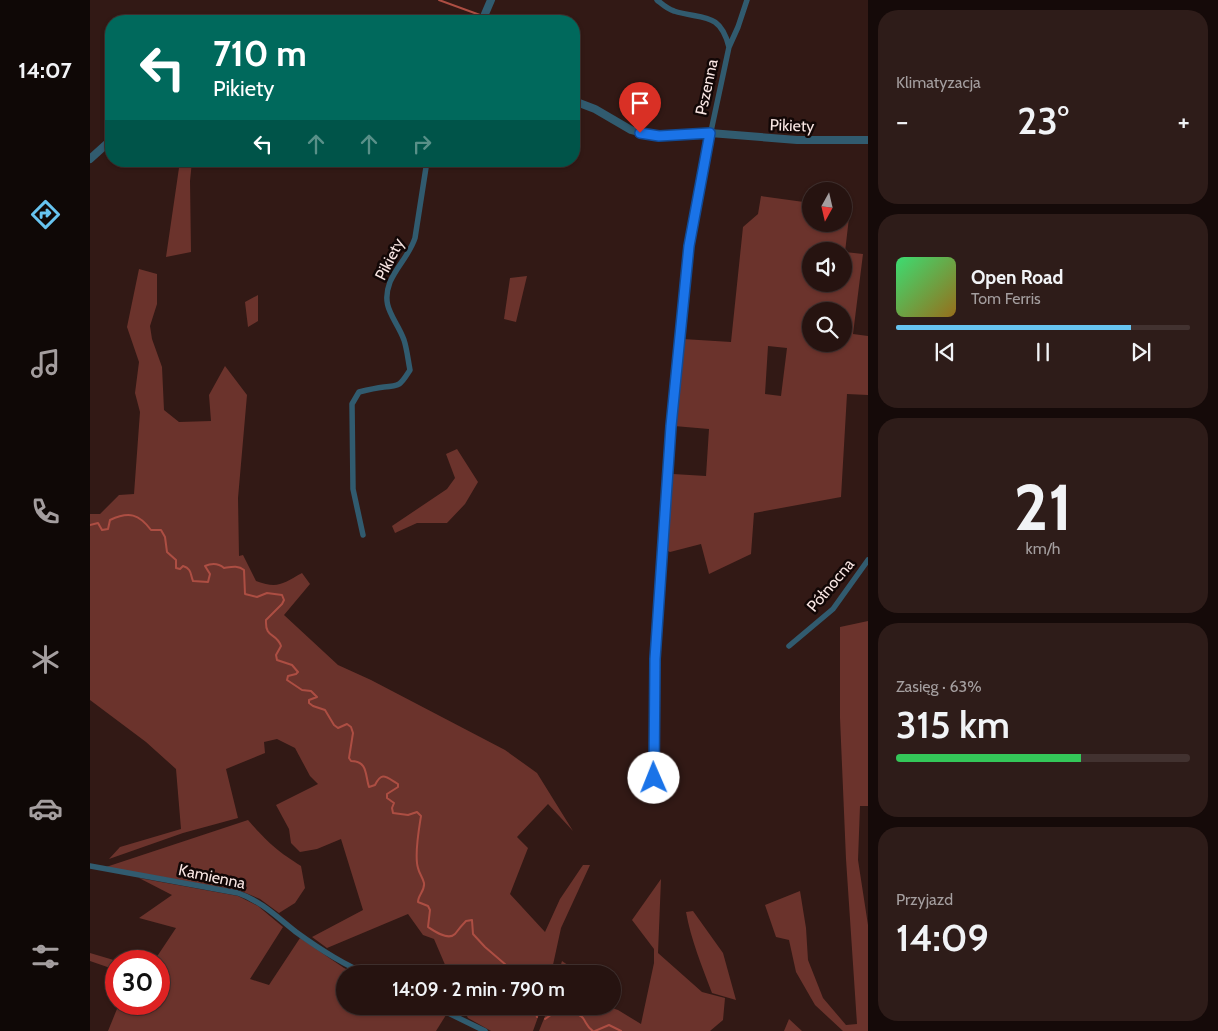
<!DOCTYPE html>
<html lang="pl">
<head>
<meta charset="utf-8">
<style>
  :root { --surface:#261310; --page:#2e1c19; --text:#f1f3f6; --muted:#a49e9f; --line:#423230; --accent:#67c4f0 }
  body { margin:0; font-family:Cabin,sans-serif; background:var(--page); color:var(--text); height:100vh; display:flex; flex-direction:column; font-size:19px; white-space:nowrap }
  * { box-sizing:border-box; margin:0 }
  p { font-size:16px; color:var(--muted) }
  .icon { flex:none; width:28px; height:28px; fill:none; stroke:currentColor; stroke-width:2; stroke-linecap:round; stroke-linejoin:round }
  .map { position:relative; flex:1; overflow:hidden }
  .side { display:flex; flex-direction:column; gap:10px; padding:10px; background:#150a09; width:350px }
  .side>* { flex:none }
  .banner { position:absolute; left:15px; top:15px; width:475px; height:152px; border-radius:20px; box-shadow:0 1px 4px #0004,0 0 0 1px var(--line); background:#00695c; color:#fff; overflow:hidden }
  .needle { width:32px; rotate:188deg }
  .controls { position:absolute; left:712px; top:182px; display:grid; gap:10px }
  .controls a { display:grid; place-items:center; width:50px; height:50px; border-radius:50%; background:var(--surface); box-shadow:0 1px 4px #0004,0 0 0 1px var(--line); font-size:25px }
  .speed { position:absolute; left:15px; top:950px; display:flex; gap:10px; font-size:25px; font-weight:700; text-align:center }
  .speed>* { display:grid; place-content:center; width:65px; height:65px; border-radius:50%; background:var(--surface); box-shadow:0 1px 4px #0004,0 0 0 1px var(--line); line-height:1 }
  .speed .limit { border:8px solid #d22; background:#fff; color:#111 }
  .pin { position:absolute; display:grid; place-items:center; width:42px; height:42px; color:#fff; margin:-51px -21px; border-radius:50% 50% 50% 0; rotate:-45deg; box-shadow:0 0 5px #0007 }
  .pin .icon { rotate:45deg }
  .me { position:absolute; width:55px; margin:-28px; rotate:359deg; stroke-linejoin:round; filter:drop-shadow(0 0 4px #0008) }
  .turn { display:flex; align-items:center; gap:18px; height:105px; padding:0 25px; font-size:22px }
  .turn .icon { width:65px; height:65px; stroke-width:2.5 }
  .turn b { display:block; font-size:35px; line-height:42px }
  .lanes { display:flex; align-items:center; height:48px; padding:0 25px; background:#0003; justify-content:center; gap:25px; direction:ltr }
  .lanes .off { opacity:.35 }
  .big { font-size:38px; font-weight:600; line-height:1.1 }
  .side .widget { flex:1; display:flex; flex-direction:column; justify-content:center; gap:8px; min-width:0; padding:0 18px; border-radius:20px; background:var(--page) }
  .side .dial { align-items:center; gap:0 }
  .dial b { font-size:65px; line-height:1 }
  .song { display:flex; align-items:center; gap:15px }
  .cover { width:60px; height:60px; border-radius:8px; background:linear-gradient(135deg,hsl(140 70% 55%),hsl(40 70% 35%)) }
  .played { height:5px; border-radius:2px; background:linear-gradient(90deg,var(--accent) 80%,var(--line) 80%) }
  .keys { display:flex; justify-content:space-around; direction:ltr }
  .heat { display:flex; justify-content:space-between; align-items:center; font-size:28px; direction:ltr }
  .charge { height:8px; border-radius:4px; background:linear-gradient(90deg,#34c759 63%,var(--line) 0) }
  .trip { position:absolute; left:246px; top:965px; width:285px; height:50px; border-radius:25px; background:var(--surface); box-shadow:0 1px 4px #0004,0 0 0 1px var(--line); font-weight:600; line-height:50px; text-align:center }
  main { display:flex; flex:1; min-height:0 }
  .tab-bar { display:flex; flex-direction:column; width:90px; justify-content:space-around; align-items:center; background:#0f0806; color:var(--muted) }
  .tab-bar .icon { width:35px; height:35px }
  .tab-bar .on { color:var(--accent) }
  .tab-bar b { font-size:22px; color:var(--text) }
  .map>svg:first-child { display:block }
  .green { fill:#6b332c; fill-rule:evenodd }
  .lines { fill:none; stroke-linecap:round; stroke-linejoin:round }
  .stream { stroke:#ad4e43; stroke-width:2 }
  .minor { stroke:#315b6f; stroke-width:5.5 }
  .tertiary { stroke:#315b6f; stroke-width:8 }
  .route-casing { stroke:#114b97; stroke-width:12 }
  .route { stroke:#1a73e8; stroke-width:9 }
  .labels { text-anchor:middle; stroke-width:5; stroke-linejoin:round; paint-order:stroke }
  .street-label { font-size:16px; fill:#f9e6e3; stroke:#120706 }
</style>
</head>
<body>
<main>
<nav class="tab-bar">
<b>14:07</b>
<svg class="icon on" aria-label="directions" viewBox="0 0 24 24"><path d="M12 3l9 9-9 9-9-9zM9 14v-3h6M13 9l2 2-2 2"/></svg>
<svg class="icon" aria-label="music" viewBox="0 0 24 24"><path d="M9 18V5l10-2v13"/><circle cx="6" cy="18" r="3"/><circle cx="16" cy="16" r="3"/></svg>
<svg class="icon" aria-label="phone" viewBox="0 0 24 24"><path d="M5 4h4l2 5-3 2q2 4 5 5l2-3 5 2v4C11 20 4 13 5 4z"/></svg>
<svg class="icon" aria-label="climate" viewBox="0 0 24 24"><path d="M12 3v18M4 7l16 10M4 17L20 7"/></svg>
<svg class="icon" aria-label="car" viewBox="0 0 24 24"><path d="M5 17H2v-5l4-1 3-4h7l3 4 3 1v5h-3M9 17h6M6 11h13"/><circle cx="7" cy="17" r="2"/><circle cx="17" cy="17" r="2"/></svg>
<svg class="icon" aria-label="filters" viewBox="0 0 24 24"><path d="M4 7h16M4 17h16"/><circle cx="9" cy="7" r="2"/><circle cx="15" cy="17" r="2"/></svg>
</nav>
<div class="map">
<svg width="778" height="1031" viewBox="0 0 778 1031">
  <rect width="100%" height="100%" fill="#321915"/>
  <path class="green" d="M 90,161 L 102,161 L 100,181 L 101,252 L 76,257 Z
    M 671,196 L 721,203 L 721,224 L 754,224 L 754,208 L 760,209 L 755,252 L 773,254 L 763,334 L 778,336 L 778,395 L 757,394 L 751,497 L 664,513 L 661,554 L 619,574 L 611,544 L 580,552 L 576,550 L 583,474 L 616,476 L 619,429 L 584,426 L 593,339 L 641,342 L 653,227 L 668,214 ZM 721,251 L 754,251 L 754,284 L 721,284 ZM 721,311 L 754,311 L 754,344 L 721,344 ZM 678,346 L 697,348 L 691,396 L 675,394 Z
    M 49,269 L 67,274 L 67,304 L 60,326 L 62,339 L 72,367 L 74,410 L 89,422 L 121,421 L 119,395 L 135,366 L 157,395 L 148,498 L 149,556 L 153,555 L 166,581 C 188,589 192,584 212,573 L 220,584 L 194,615 L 248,665 L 281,680 L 415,750 L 447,773 L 483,831 L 458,804 L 427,837 L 438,848 L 420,894 L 455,932 L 470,899 L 493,865 L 500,865 L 471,928 L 461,974 L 359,974 L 344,939 L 333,935 L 318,914 L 237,948 L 222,937 L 273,910 L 251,839 L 227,849 L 210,852 L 201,843 L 199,829 L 186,805 L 228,784 L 220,776 L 205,748 L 187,739 L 174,742 L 175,753 L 136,769 L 148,818 L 93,833 L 19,859 L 30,847 L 91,829 L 86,769 L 56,742 L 0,700 L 0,514 L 10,514 L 29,495 L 44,494 L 50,412 L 45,393 L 49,362 L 37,327 Z
    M 437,276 L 426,322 L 414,319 L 420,278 Z
    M 168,295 L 168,321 L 158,327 L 155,302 Z
    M 367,449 L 388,482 L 375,504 L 357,523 L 327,523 L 305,533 L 302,526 L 357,489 L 365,478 L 356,454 Z
    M 778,621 L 778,806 L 770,806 L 768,860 L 778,925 L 778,1031 L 753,1031 L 725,1005 L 706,972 L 699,940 L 686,937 L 675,905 L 710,891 L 716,928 L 718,960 L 733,998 L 756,1025 L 767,1024 L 756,859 L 750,718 L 750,627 Z
    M 158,820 C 177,842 187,851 211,866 L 215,888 L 205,903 L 189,913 L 170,899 L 151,891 L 16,867 Z
    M 49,878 L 148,896 L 168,906 L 193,927 L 160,979 L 179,985 L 210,938 L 254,968 L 266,974 L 255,974 L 255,1006 L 336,1006 L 356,1015 L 346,1031 L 18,1031 L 29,1004 L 69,1004 L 69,961 L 64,961 L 86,928 L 49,918 L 82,895 Z
    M 571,879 L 568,953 L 612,992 L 635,998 L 633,1020 L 620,1031 L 449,1031 L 459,1006 L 516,1006 L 528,1010 L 551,1024 L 564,963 L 564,949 L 542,920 Z
    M 603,911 L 633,953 L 646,1000 L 622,993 C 612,966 601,940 596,912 Z
    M 0,953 L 27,961 L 26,970 L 0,961 Z
    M 472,961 L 491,974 L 468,974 Z
    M 372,1006 L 452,1006 L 443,1031 L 401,1031 L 378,1018 Z
    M 699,1019 L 712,1031 L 694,1031 Z"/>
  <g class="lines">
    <path class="stream" d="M 349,0 L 390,15
      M 0,525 L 8,523 L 12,530 L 18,529 L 20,520 C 39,511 49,514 61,530 L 71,530 L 75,537 L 77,552 L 86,560 L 86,568 L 90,569 L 93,566 C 102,569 100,574 103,581 L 118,582 L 120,574 L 115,566 C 122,563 128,563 134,568 C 141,567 148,565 154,570 L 155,594 L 167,597 L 177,593 L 192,595 L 194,600 L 192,604 L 176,620 C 175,639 186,632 191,646 L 186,655 L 187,660 L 202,665 L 208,672 L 206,674 L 198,676 L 197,680 L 212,690 L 221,691 L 227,697 L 219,700 L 219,703 L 223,706 L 235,710 L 244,725 L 248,728 L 257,724 L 261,727 L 263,733 L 259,758 L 261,761 C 278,761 275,775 279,787 L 285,785 C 292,771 296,777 308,784 L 308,787 L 297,794 L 297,798 L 304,803 L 302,808 L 303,813 L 318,815 L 327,812 L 331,816 C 329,829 324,855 328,868 C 329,873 333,878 334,883 C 335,891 328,895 328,902 L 338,906 L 340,910 L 338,927 C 344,931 358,941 365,934 C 368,930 372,925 376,921 L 382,920 L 383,934 L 395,947 L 416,965 L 417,974
      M 443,1006 L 447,1017
      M 455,1019 L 465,1012 C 473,1013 487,1011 493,1018 C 497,1024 497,1027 503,1031
      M 505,1031 L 519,1025 L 531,1031"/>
    <path class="minor" d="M 567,0 C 572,4 577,9 584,11 C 612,20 630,11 639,47
      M 273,535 L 263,489 L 262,404 L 269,392 C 277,390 286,388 294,387 C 311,386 311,384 320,370 C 318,360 317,349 314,340 C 306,318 290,308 300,282 C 307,266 320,254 325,238 L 337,161
      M 699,646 L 743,609 L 778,560
      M 564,778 L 565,659 L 576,508 L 577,469 L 588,341 L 599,246 L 611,178 L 639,47 L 648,27 L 657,0
      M 0,866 L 148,893 C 171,901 187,917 206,932 C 228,948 252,964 277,974
      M 344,1006 L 395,1031"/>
    <path class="tertiary" d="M 392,21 L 401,0
      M 484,101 L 505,109 L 541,130 L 559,135 L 620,133 L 707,140 L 778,140
      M 0,159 L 21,140"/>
  </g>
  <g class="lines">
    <defs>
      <path id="route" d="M 550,133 L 569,136 L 620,133 L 599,246 L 581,426 L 565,659 L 564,778"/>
    </defs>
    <use href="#route" class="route-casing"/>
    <use href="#route" class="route"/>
  </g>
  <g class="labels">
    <g class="street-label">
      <text transform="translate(616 87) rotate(-78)" y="6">Pszenna</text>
      <text transform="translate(702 125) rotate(2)" y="6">Pikiety</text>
      <text transform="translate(299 259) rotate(-63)" y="6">Pikiety</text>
      <text transform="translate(740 585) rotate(-50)" y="6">Północna</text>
      <text transform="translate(122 876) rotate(12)" y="6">Kamienna</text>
    </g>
  </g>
</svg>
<div class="controls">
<a><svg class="needle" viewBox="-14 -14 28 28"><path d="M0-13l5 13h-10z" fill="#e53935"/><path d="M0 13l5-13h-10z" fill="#a49e9f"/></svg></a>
<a><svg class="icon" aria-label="sound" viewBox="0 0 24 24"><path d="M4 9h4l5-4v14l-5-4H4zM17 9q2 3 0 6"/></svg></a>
<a><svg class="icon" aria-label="search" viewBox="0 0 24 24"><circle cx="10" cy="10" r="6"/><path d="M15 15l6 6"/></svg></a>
</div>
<div class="speed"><div class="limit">30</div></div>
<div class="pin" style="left:550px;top:133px;background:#d93025"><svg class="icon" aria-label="arrive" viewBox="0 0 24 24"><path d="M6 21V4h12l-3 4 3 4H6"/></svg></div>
<svg class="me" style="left:564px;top:778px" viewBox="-20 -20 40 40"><circle r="19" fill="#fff"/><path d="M0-13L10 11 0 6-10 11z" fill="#1a73e8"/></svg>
<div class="trip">14:09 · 2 min · 790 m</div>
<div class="banner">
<div class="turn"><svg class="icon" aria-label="left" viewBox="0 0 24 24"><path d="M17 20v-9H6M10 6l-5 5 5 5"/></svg><div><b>710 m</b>Pikiety</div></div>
<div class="lanes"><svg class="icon" aria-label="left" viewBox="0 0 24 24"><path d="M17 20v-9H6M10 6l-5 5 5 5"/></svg><svg class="icon off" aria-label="ahead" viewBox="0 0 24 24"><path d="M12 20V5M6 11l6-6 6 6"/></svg><svg class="icon off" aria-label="ahead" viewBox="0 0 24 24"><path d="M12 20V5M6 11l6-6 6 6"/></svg><svg class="icon off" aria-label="right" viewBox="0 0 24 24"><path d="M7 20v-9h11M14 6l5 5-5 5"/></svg></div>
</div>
</div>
<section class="side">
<div class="widget"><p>Klimatyzacja</p>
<div class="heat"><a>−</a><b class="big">23°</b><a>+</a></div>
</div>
<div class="widget">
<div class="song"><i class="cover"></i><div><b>Open Road</b><p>Tom Ferris</p></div></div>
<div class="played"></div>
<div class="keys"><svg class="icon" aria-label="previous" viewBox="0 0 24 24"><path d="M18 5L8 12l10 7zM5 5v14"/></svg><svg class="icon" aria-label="pause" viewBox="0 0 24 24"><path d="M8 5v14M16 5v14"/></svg><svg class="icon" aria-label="next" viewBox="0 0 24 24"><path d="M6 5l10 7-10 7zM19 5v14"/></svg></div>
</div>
<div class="widget dial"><b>21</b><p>km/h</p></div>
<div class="widget"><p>Zasięg · 63%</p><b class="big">315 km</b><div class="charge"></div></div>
<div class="widget"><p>Przyjazd</p><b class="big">14:09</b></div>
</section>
</main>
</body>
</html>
